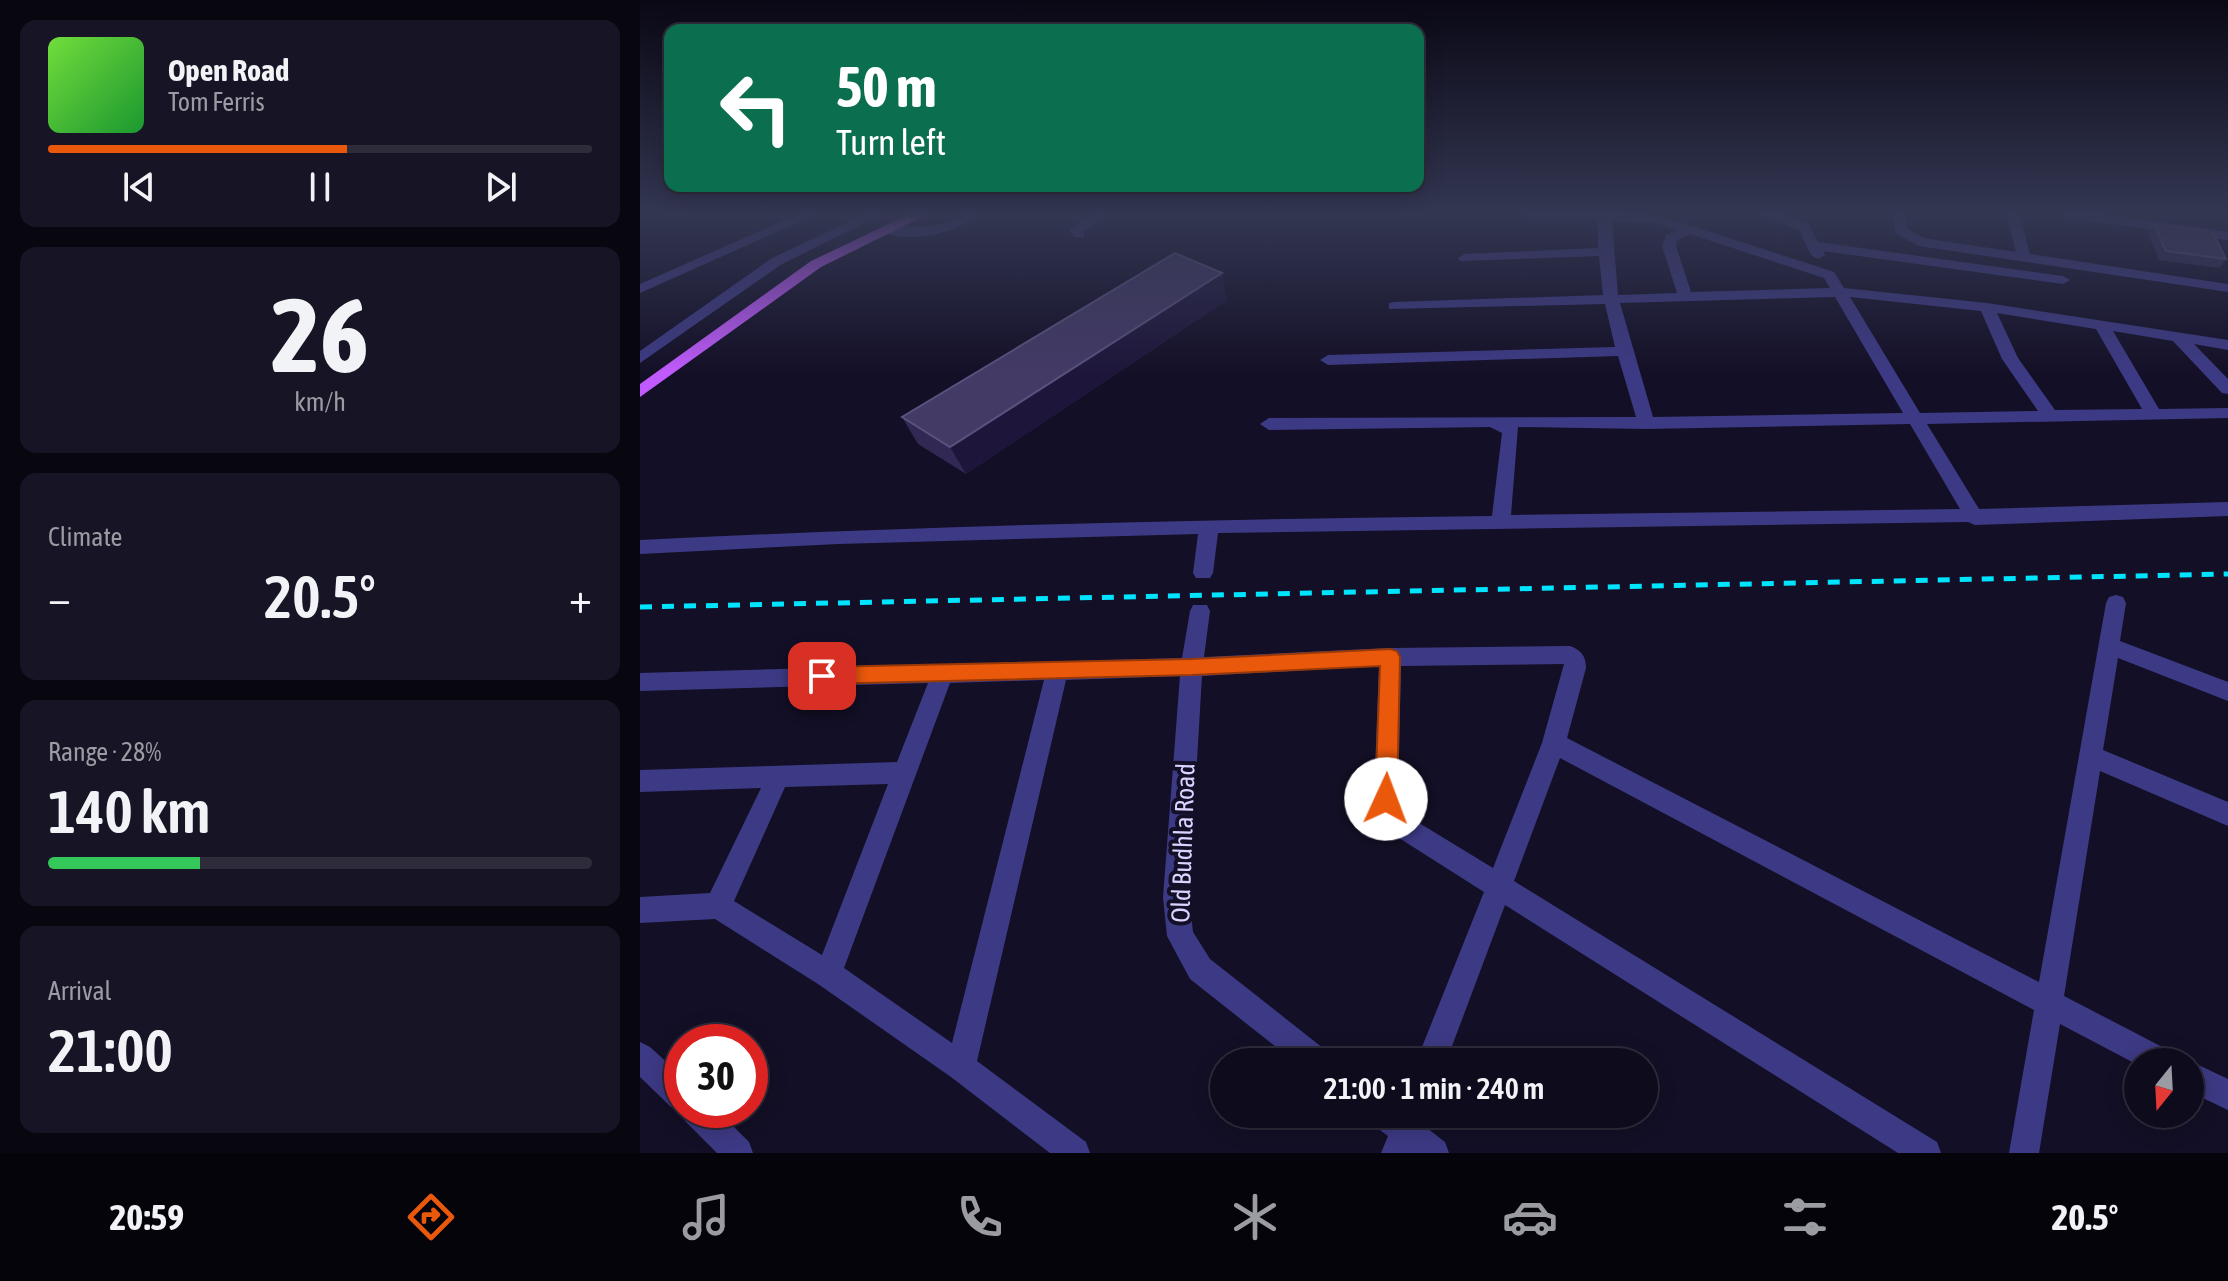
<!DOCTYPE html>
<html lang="en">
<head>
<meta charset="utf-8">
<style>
  :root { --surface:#0e0b1c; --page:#171425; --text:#f1f3f6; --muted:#9b9ba3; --line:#2e2b3b; --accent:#ea580c }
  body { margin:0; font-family:"Asap Condensed",sans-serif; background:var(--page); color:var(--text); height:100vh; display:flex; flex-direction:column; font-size:30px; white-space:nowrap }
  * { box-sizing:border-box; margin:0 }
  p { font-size:26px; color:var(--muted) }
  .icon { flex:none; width:44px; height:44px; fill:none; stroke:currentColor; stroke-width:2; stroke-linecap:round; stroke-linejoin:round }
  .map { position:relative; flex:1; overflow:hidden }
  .sheet { display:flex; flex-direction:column; gap:20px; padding:20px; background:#08060f; width:640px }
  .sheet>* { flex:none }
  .guide { position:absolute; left:24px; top:24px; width:760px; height:168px; border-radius:16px; box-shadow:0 4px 20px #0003,0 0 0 2px var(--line); background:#0b6e4f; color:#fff; overflow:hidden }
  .needle { width:52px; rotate:198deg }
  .controls { position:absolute; left:1484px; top:1048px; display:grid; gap:16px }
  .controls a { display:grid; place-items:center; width:80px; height:80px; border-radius:50%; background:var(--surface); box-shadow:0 4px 20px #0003,0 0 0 2px var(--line); font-size:40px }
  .speed { position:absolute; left:24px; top:1024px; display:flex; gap:16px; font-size:40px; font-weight:700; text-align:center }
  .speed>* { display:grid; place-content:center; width:104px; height:104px; border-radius:50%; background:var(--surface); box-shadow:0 4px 20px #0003,0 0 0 2px var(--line); line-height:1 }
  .speed .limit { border:12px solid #d22; background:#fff; color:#111 }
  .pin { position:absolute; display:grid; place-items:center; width:68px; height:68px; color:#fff; margin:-34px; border-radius:16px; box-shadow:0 4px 12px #0006 }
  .me { position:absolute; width:88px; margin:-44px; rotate:2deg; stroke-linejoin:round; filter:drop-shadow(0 0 6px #0008) }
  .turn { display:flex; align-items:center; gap:28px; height:168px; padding:0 40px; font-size:36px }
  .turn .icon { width:104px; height:104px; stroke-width:2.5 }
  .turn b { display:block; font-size:56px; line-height:68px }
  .big { font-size:60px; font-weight:600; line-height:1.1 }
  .sheet .widget { flex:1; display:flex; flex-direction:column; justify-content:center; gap:12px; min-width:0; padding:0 28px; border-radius:16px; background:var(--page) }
  .sheet .dial { align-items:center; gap:0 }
  .dial b { font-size:104px; line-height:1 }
  .song { display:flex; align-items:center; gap:24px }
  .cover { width:96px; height:96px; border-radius:12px; background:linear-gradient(135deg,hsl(100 70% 55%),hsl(130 70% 35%)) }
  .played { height:8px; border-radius:4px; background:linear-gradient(90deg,var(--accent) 55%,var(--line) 55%) }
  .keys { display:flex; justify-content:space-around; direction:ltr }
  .heat { display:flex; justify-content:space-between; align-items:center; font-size:44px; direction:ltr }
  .charge { height:12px; border-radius:6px; background:linear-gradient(90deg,#34c759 28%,var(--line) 0) }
  .trip { position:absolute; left:570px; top:1048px; width:448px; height:80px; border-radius:40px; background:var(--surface); box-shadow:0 4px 20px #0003,0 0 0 2px var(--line); font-weight:600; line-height:80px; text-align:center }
  .tab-bar { display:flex; height:128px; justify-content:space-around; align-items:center; background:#06040b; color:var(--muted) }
  .tab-bar .icon { width:56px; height:56px }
  .tab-bar .current { color:var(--accent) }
  .tab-bar b { font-size:36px; color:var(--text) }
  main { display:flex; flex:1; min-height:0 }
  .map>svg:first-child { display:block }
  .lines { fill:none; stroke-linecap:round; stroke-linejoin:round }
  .minor { fill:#3d3a85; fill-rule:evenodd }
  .major { fill:#c25bff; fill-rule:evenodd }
  .rail { stroke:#00e5ff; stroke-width:5; stroke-dasharray:12 10; stroke-linecap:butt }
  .wall { fill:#312854 }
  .shaded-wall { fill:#1d163a }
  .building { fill:#433a66; stroke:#5a527e; stroke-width:2 }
  .route { fill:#ea580c; stroke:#983908; stroke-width:2 }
  .labels { text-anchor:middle; stroke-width:8; stroke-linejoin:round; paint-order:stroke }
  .near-street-label { font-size:26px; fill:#d9d4ff; stroke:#130f26 }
</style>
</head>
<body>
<main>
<section class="sheet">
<div class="widget">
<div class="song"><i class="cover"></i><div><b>Open Road</b><p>Tom Ferris</p></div></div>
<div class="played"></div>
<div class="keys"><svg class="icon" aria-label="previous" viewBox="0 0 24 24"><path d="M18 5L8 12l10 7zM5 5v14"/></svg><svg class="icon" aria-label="pause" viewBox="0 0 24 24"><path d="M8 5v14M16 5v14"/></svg><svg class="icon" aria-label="next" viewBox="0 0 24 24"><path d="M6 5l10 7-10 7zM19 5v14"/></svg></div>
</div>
<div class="widget dial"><b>26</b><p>km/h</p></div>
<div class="widget"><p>Climate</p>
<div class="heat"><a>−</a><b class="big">20.5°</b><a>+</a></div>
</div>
<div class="widget"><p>Range · 28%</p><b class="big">140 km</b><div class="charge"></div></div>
<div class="widget"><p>Arrival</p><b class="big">21:00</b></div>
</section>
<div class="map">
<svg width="1588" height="1153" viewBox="0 0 1588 1153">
  <rect width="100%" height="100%" fill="#130f26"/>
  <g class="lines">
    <path class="minor" d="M 161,213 L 179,213 L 0,293 L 0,284 Z
      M 228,213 L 245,213 L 142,264 L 0,363 L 0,351 L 132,258 Z
      M 324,213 L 338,213 C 319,234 263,246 239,229 C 255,218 292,238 324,213 Z
      M 453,213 L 468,213 L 444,231 L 444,237 L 434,237 L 430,230 L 432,227 Z
      M 879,213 L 1018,215 L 1194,272 L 1204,288 L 1347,303 L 1588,340 L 1588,350 L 1554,344 L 1588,379 L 1588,394 L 1582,393 L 1533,341 L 1473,331 L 1519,409 L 1588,408 L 1588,418 L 1287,424 L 1339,509 L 1588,502 L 1588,516 L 1335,525 L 1328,522 L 578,533 L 573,573 L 570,578 L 556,578 L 553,573 L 558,534 L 198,544 L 0,554 L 0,540 C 284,526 568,519 852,516 L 862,433 L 850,427 L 629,430 L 620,424 L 629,418 L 996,417 L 978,356 L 688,365 L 680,360 L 688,355 L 975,347 L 965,304 L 749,309 L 749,303 L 754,302 L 963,295 L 959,256 L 820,261 L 818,258 L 825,254 L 958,248 L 958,220 L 885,217 ZM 972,221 L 1017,223 L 1037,230 L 1026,235 L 1022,246 L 1037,293 L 978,295 ZM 1050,234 L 1184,278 L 1190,288 L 1051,292 L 1036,246 L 1037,240 ZM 1195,297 L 1263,413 L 1013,417 L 980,303 ZM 1210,297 L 1341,311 L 1362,359 L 1398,411 L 1280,413 ZM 1357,313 L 1456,329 L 1502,409 L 1415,410 L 1378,358 ZM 1270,424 L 1320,509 L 871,515 L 878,427 L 1006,429 Z
      M 1117,213 L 1137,213 L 1169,224 L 1178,242 L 1423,276 L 1430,280 L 1423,284 L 1183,251 L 1185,255 L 1178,259 L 1171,255 L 1159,230 Z
      M 1253,213 L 1267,213 L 1267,228 L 1283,238 L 1376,252 L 1366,213 L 1379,213 L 1390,254 L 1588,284 L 1588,292 L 1279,246 L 1255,233 Z
      M 1417,213 L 1454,213 L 1588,232 L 1588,240 L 1423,217 Z
      M 1476,595 L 1483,597 L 1486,603 L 1480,641 L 1588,682 L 1588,701 L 1478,658 L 1463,750 L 1588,802 L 1588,826 L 1460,771 L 1424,996 L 1532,1052 L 1537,1062 L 1498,1062 L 1498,1065 L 1420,1024 L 1399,1153 L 1369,1153 L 1394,1010 L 920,758 L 874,881 L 1297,1142 L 1301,1153 L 1258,1153 L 865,905 L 806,1062 L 776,1062 L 844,892 L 748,831 L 734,799 L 739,666 L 562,676 L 549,897 L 553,932 L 570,959 L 688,1052 L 693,1062 L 655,1062 L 550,979 L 527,936 L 523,897 L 540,676 L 426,680 L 337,1061 L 446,1142 L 450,1153 L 410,1153 L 311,1077 L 178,984 L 75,919 L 0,923 L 0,897 L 70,893 L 121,788 L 0,792 L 0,770 L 257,762 L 288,683 L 0,691 L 0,673 L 542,658 L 550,611 L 553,605 L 567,605 L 570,611 L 564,657 L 750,648 L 930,646 C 941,650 946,656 946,668 L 927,738 L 1399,982 L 1466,603 L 1469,597 ZM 924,664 L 902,743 L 853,868 L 766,815 L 758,799 L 761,666 ZM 404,680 L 312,1043 L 204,968 L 310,683 ZM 248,784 L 182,955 L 94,901 L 145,787 Z
      M 0,1042 L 10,1047 L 42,1076 L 42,1110 L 77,1110 L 109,1142 L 113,1153 L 77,1153 L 45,1121 L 41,1111 L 31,1107 L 0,1077 Z
      M 1550,1061 L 1588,1079 L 1588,1110 L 1550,1092 Z
      M 729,1114 L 787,1114 L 783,1125 L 805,1142 L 809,1153 L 741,1153 L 748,1136 L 733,1125 Z"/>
    <path class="major" d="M 272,213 L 290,213 L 181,267 L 0,397 L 0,384 L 171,261 Z"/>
    <path class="rail" d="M 0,607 L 1588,574"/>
  </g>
  <path class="wall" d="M 1514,225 L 1586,259 L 1579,268 L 1519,260 L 1508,234 Z
    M 587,300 L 326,474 L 278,444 L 262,417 Z"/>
  <path class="shaded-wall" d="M 582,273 L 587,300 L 326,474 L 310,447 Z"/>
  <path class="building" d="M 1514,225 L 1552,228 L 1573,233 L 1586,259 L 1526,251 Z
    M 535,253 L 582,273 L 310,447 L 262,417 Z"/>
  <linearGradient id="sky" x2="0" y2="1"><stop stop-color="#0a0815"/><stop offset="0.57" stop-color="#333752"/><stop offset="1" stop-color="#333752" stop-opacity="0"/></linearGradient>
  <rect width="1588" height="375" fill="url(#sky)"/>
  <path class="route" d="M 750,649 L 757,651 L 760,657 L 757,799 L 753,806 L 746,809 L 738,806 L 735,799 L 740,666 L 552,675 L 182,684 L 175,682 L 172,676 L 175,670 L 182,667 L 552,659 Z"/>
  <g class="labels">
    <g class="near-street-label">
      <text transform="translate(543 843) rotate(-88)" y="9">Old Budhla Road</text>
    </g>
  </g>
</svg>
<div class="controls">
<a><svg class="needle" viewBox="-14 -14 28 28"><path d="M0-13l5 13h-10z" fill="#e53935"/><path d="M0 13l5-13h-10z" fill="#9b9ba3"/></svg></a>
</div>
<div class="speed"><div class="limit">30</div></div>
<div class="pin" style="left:182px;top:676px;background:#d93025"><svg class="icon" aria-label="arrive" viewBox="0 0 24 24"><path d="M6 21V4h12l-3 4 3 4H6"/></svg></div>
<svg class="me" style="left:746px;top:799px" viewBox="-20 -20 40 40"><circle r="19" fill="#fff"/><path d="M0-13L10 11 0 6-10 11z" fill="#ea580c"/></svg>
<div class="trip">21:00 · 1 min · 240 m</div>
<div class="guide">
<div class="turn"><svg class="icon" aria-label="left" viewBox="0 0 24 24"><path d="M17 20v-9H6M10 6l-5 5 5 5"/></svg><div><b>50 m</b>Turn left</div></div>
</div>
</div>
</main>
<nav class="tab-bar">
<b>20:59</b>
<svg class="icon current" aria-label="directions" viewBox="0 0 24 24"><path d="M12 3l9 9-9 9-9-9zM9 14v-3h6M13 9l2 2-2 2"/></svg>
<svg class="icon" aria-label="music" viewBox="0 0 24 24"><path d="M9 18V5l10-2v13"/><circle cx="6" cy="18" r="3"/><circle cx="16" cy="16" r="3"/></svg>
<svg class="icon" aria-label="phone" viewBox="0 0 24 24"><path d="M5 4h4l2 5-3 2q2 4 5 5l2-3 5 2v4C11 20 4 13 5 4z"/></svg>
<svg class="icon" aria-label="climate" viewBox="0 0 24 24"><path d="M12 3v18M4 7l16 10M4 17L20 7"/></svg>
<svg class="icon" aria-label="car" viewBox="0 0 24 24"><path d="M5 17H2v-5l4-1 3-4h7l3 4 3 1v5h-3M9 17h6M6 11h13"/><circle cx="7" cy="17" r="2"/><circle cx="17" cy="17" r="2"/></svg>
<svg class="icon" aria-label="filters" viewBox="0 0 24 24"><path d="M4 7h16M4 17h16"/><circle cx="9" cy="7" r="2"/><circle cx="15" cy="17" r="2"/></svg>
<b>20.5°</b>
</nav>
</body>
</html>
